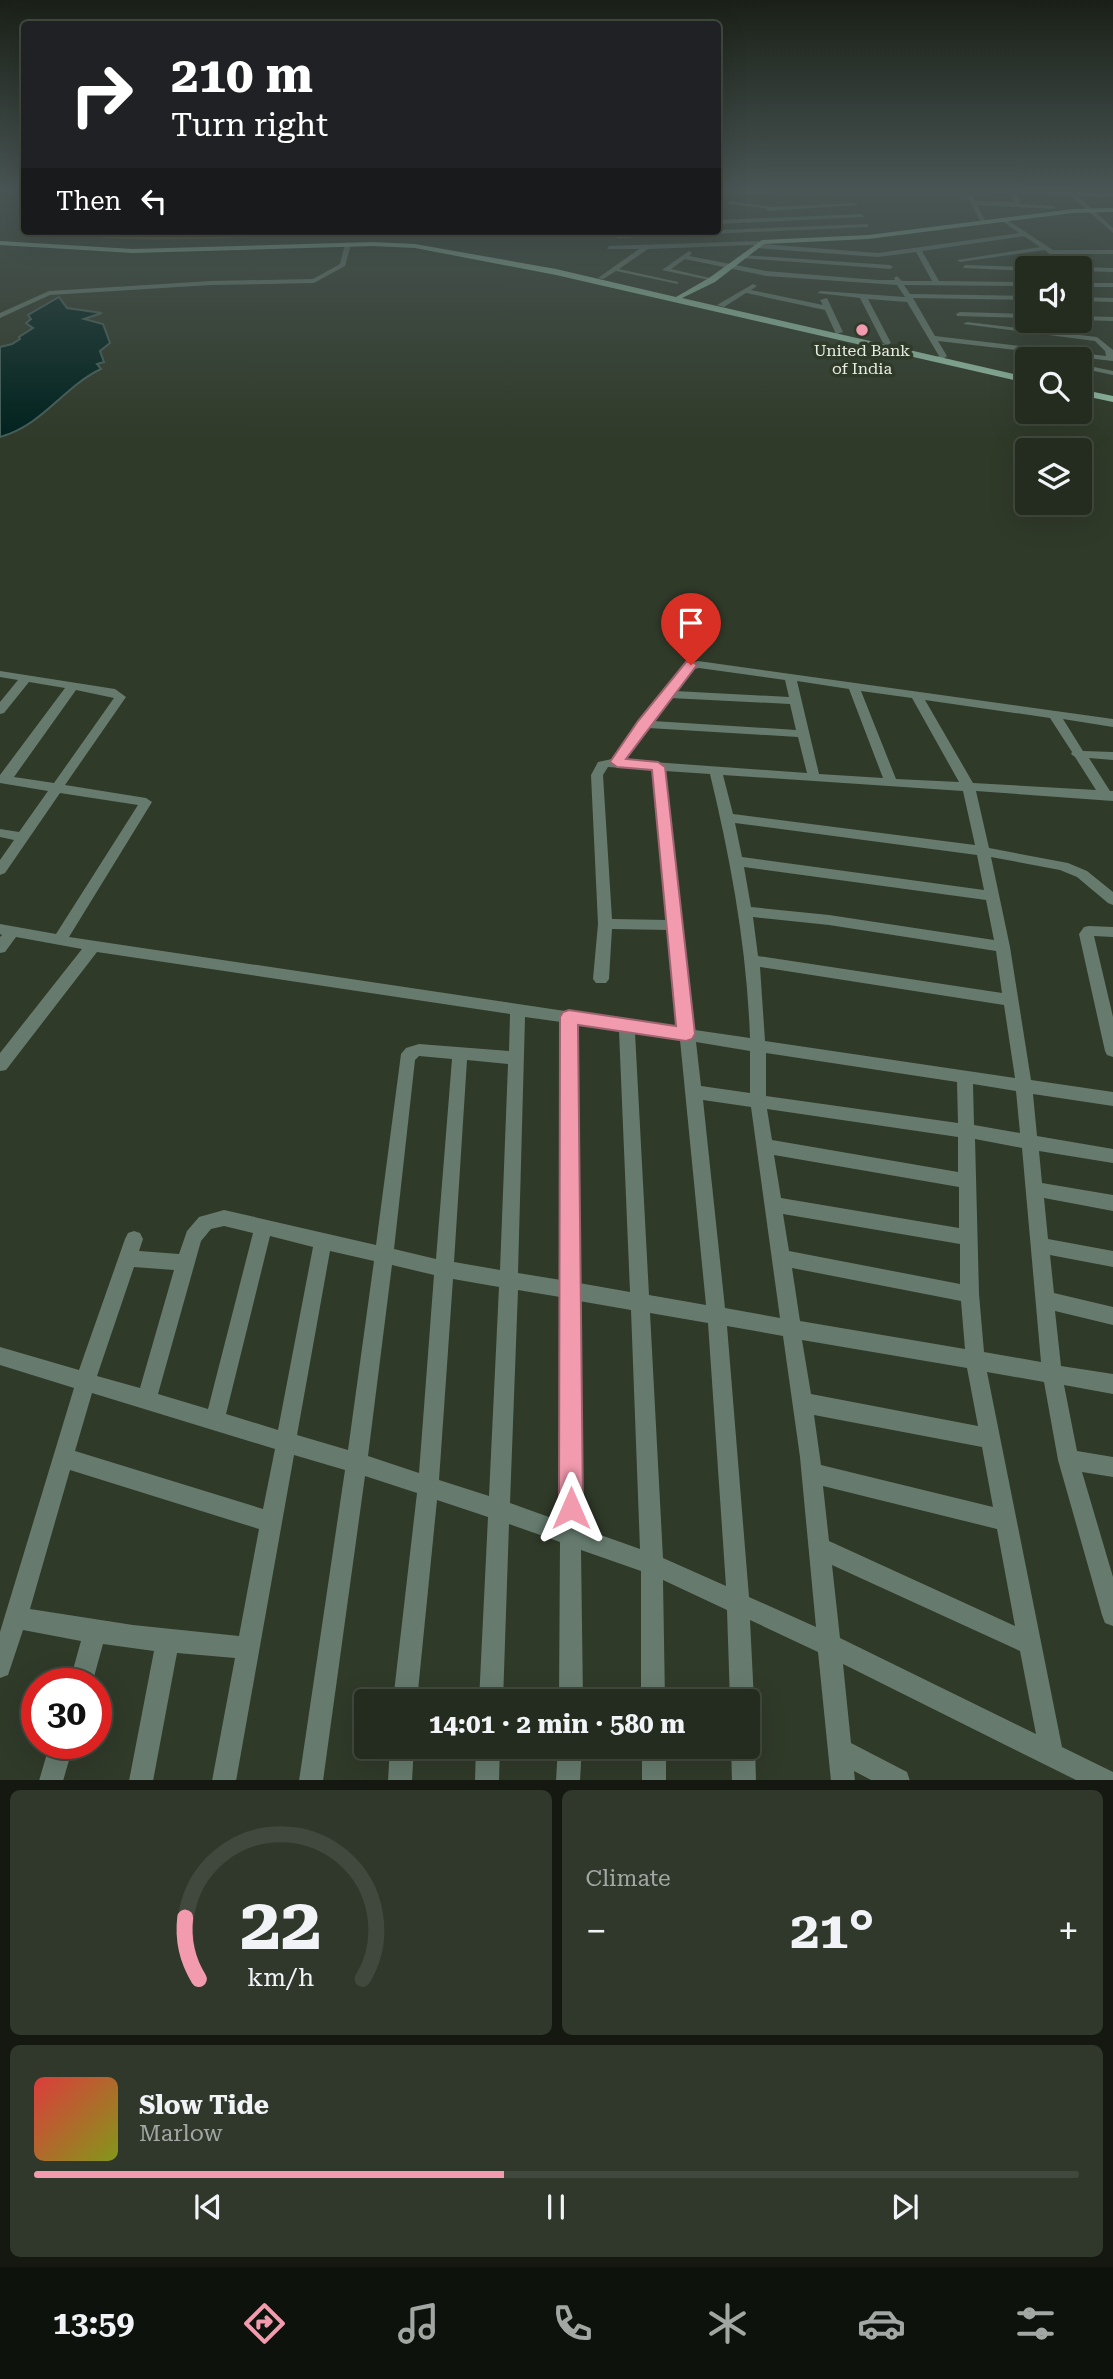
<!DOCTYPE html>
<html lang="en">
<head>
<meta charset="utf-8">
<style>
  :root { --surface:#242c1f; --page:#30382c; --text:#f1f3f6; --muted:#a3a7a4; --line:#41483d; --accent:#f29aae }
  body { margin:0; font-family:"Roboto Serif",serif; background:var(--page); color:var(--text); height:100vh; display:flex; flex-direction:column; font-size:26px; white-space:nowrap }
  * { box-sizing:border-box; margin:0 }
  p { font-size:23px; color:var(--muted) }
  .icon { flex:none; width:38px; height:38px; fill:none; stroke:currentColor; stroke-width:2; stroke-linecap:round; stroke-linejoin:round }
  .map { position:relative; height:1780px; overflow:hidden }
  .drawer { display:flex; flex-direction:column; gap:10px; padding:10px; background:#141811; flex:1 }
  .drawer>* { flex:none }
  .banner { position:absolute; left:21px; top:21px; width:700px; height:214px; border-radius:7px; box-shadow:0 7px 28px #0002,0 0 0 2px var(--line); background:#202124; color:#fff; overflow:hidden }
  .fabs { position:absolute; left:1015px; top:256px; display:grid; gap:14px }
  .fabs a { display:grid; place-items:center; width:77px; height:77px; border-radius:7px; background:var(--surface); box-shadow:0 7px 28px #0002,0 0 0 2px var(--line); font-size:35px }
  .speed { position:absolute; left:21px; top:1668px; display:flex; gap:14px; font-size:35px; font-weight:700; text-align:center }
  .speed>* { display:grid; place-content:center; width:91px; height:91px; border-radius:50%; background:var(--surface); box-shadow:0 7px 28px #0002,0 0 0 2px var(--line); line-height:1 }
  .speed .limit { border:10px solid #d22; background:#fff; color:#111 }
  .pin { position:absolute; display:grid; place-items:center; width:60px; height:60px; color:#fff; margin:-72px -30px; border-radius:50% 50% 50% 0; rotate:-45deg; box-shadow:0 0 7px #0007 }
  .pin .icon { rotate:45deg }
  .me { position:absolute; width:77px; margin:-38px; rotate:0deg; stroke-linejoin:round; filter:drop-shadow(0 0 5px #0008) }
  .turn { display:flex; align-items:center; gap:24px; height:147px; padding:0 35px; font-size:32px }
  .turn .icon { width:91px; height:91px; stroke-width:2.5 }
  .turn b { display:block; font-size:49px; line-height:60px }
  .then { display:flex; align-items:center; height:66px; padding:0 35px; background:#0003; gap:14px; font-size:26px }
  .big { font-size:52px; font-weight:700; line-height:1.1 }
  .drawer .widget { flex:1; display:flex; flex-direction:column; justify-content:center; gap:10px; min-width:0; padding:0 24px; border-radius:10px; background:var(--page) }
  .drawer .dial { align-items:center; gap:0 }
  .dial svg { height:182px; overflow:visible; fill:none; stroke:var(--line); stroke-width:7; stroke-linecap:round; text-anchor:middle }
  .dial text { fill:var(--text); stroke:none }
  .song { display:flex; align-items:center; gap:21px }
  .cover { width:84px; height:84px; border-radius:10px; background:linear-gradient(135deg,hsl(0 70% 55%),hsl(70 70% 35%)) }
  .played { height:7px; border-radius:4px; background:linear-gradient(90deg,var(--accent) 45%,var(--line) 45%) }
  .keys { display:flex; justify-content:space-around; direction:ltr }
  .heat { display:flex; justify-content:space-between; align-items:center; font-size:38px; direction:ltr }
  .drawer .tiles { flex:1; display:grid; gap:10px; grid-template-columns:1fr 1fr }
  .widget:last-child { grid-column:span 2 }
  .trip { position:absolute; left:354px; top:1689px; width:406px; height:70px; border-radius:7px; background:var(--surface); box-shadow:0 7px 28px #0002,0 0 0 2px var(--line); font-weight:700; line-height:70px; text-align:center }
  .dock { display:flex; height:112px; justify-content:space-around; align-items:center; background:#0e120c; color:var(--muted) }
  .dock .icon { width:49px; height:49px }
  .dock .on { color:var(--accent) }
  .dock b { font-size:32px; color:var(--text) }
  .map>svg:first-child { display:block }
  .green { fill:#5e4c2b }
  .water { fill:#00221e; stroke:#455f59; stroke-width:2 }
  .lines { fill:none; stroke-linecap:round; stroke-linejoin:round }
  .minor { fill:#667b6e; fill-rule:evenodd }
  .major { fill:#93bfa4; fill-rule:evenodd }
  .route { fill:#f29aae; stroke:#9d6471; stroke-width:2 }
  .poi-dot { fill:#f29aae; stroke:#303a29; stroke-width:2.5 }
  .labels { text-anchor:middle; stroke-width:7; stroke-linejoin:round; paint-order:stroke }
  .far-poi-label { font-size:16px; fill:#e7ede2; stroke:#303a29 }
</style>
</head>
<body>
<div class="map">
<svg width="1113" height="1781" viewBox="0 0 1113 1781">
  <rect width="100%" height="100%" fill="#303a29"/>
  <path class="green" d="M 107,231 L 305,231 L 296,236 L 157,240 L 101,238 Z"/>
  <path class="water" d="M 59,297 L 67,308 L 102,313 L 84,319 L 103,324 L 110,343 L 100,351 L 104,362 L 97,364 L 101,369 C 63,387 43,425 0,437 L 0,347 L 12,344 L 20,339 L 19,337 L 33,328 L 26,323 L 31,319 L 28,315 Z"/>
  <g class="lines">
    <path class="minor" d="M 718,191 L 784,191 L 787,193 L 784,195 L 718,193 Z
      M 963,191 L 1071,191 L 1113,193 L 1113,197 L 1078,196 L 1113,228 L 1113,233 L 1071,196 L 1018,194 L 1021,204 L 1056,206 L 1054,209 L 977,205 L 986,222 L 981,223 L 967,195 L 971,195 L 975,201 L 1014,202 L 1012,194 Z
      M 729,201 L 772,207 L 854,203 L 857,205 L 768,211 L 765,208 L 727,204 Z
      M 862,214 L 864,217 L 718,224 L 718,220 Z
      M 1004,218 L 1053,250 L 1113,250 L 1113,254 L 1059,254 L 1072,268 L 1065,268 L 1045,250 L 960,262 L 957,260 L 1040,247 L 1024,236 L 922,251 L 939,281 L 1027,282 L 1027,286 L 904,285 L 910,294 L 1027,296 L 1027,300 L 913,298 L 935,336 L 1106,356 L 1105,351 L 1095,341 L 963,324 L 967,322 L 1097,337 L 1113,350 L 1113,361 L 938,341 L 947,356 L 939,362 L 935,360 L 939,356 L 907,302 L 868,299 L 891,343 L 887,345 L 883,343 L 860,298 L 817,293 L 821,291 L 905,297 L 897,285 L 766,276 L 685,259 L 671,269 L 714,279 L 714,281 L 662,270 L 689,251 L 692,253 L 689,256 L 766,271 L 878,280 L 895,280 L 894,278 L 897,276 L 902,281 L 932,281 L 916,252 L 878,257 L 756,248 L 753,245 L 648,249 L 619,269 L 678,282 L 678,284 L 616,271 L 603,279 L 598,278 L 639,249 L 607,249 L 609,246 L 759,241 L 761,244 L 878,253 L 1019,233 L 1002,221 Z
      M 867,224 L 869,227 L 618,238 L 615,236 L 618,234 Z
      M 348,242 L 351,244 L 345,266 L 314,283 L 211,285 L 50,295 L 0,318 L 0,313 L 49,291 L 211,281 L 313,279 L 340,264 L 345,244 Z
      M 742,255 L 890,265 L 893,267 L 890,269 L 740,258 Z
      M 965,265 L 1027,267 L 1030,268 L 1027,268 L 1027,271 L 963,268 Z
      M 1080,267 L 1113,268 L 1113,272 L 1080,271 L 1080,268 L 1077,268 Z
      M 1080,283 L 1113,283 L 1113,287 L 1080,287 Z
      M 753,284 L 757,286 L 751,290 L 823,305 L 820,300 L 827,298 L 843,332 L 836,334 L 825,310 L 746,293 L 724,307 L 717,305 Z
      M 1080,297 L 1113,298 L 1113,302 L 1080,301 Z
      M 960,312 L 1027,314 L 1027,318 L 957,316 L 956,314 Z
      M 1080,316 L 1113,317 L 1113,321 L 1080,320 Z
      M 1080,364 L 1113,371 L 1113,375 L 1080,368 Z
      M 698,661 L 1113,719 L 1113,727 L 1063,719 L 1083,751 L 1113,752 L 1113,760 L 1089,758 L 1110,791 L 1113,791 L 1113,801 L 976,791 L 989,848 L 1068,863 L 1087,871 L 1113,892 L 1113,905 L 1108,903 L 1077,877 L 1060,870 L 991,857 L 1010,947 L 1031,1080 L 1113,1092 L 1113,1106 L 1033,1094 L 1037,1136 L 1113,1149 L 1113,1163 L 1039,1151 L 1042,1183 L 1113,1195 L 1113,1211 L 1044,1198 L 1048,1239 L 1113,1251 L 1113,1267 L 1050,1255 L 1054,1293 L 1113,1307 L 1113,1325 L 1055,1311 L 1061,1366 L 1113,1374 L 1113,1394 L 1064,1385 L 1077,1451 L 1113,1457 L 1113,1477 L 1082,1472 L 1113,1577 L 1113,1626 L 1105,1623 L 1102,1615 L 1058,1460 L 1044,1382 L 987,1372 L 1062,1747 L 1113,1772 L 1113,1781 L 1078,1781 L 843,1664 L 851,1743 L 907,1772 L 910,1781 L 873,1781 L 854,1771 L 855,1781 L 831,1781 L 818,1652 L 750,1620 L 754,1701 L 750,1709 L 747,1711 L 747,1701 L 730,1701 L 727,1610 L 663,1580 L 665,1701 L 641,1701 L 641,1571 L 581,1550 L 583,1701 L 559,1701 L 560,1542 L 509,1524 L 503,1701 L 479,1701 L 488,1517 L 437,1500 L 417,1701 L 393,1701 L 417,1493 L 365,1476 L 323,1781 L 299,1781 L 345,1470 L 294,1455 L 236,1781 L 212,1781 L 235,1658 L 177,1653 L 153,1781 L 129,1781 L 154,1651 L 103,1644 L 92,1684 L 69,1684 L 81,1641 L 23,1630 L 8,1675 L 0,1678 L 0,1632 L 74,1388 L 0,1365 L 0,1347 L 79,1370 L 125,1239 L 128,1233 L 134,1231 L 140,1233 L 143,1239 L 139,1251 L 179,1254 L 187,1231 L 199,1217 L 224,1210 L 376,1245 L 401,1054 L 406,1048 L 419,1044 L 509,1051 L 510,1014 L 97,952 L 6,1070 L 0,1071 L 0,1053 L 82,949 L 16,937 L 5,952 L 0,953 L 0,937 L 2,935 L 0,934 L 0,924 L 56,934 L 138,805 L 60,793 L 5,873 L 0,875 L 0,860 L 14,840 L 0,837 L 0,829 L 19,832 L 48,791 L 0,783 L 0,775 L 65,688 L 29,682 L 4,713 L 0,714 L 0,702 L 18,680 L 0,677 L 0,671 L 115,689 L 126,697 L 65,785 L 146,798 L 152,802 L 69,937 L 679,1028 L 669,930 L 612,929 L 609,979 L 606,983 L 596,983 L 593,979 L 598,924 L 591,775 L 598,762 L 612,759 L 682,666 ZM 699,668 L 785,680 L 789,697 L 675,691 L 690,670 ZM 797,681 L 849,689 L 883,778 L 819,774 ZM 76,690 L 114,698 L 54,783 L 14,777 ZM 861,691 L 912,698 L 959,782 L 896,779 ZM 670,698 L 790,704 L 796,730 L 653,721 ZM 925,700 L 1050,718 L 1072,752 L 1071,754 L 1075,757 L 1096,790 L 973,783 ZM 648,728 L 798,737 L 807,773 L 625,760 ZM 608,767 L 652,770 L 668,920 L 612,919 L 603,775 ZM 665,771 L 710,774 C 731,861 747,949 750,1038 L 695,1030 ZM 723,775 L 963,791 L 975,845 L 733,814 ZM 735,823 L 977,855 L 984,890 L 742,857 ZM 744,867 L 986,900 L 994,940 L 829,915 L 751,907 ZM 753,917 L 829,925 L 996,951 L 1002,993 L 758,956 ZM 760,967 L 1004,1005 L 1015,1078 L 765,1041 ZM 525,1017 L 561,1022 L 561,1280 L 518,1273 ZM 577,1024 L 619,1031 L 630,1292 L 579,1283 ZM 635,1033 L 680,1040 L 706,1305 L 649,1295 ZM 696,1042 L 750,1051 L 750,1093 L 701,1086 ZM 766,1053 L 957,1082 L 958,1123 L 766,1096 ZM 419,1056 L 452,1059 L 436,1259 L 394,1249 L 415,1060 ZM 467,1060 L 508,1064 L 500,1270 L 454,1262 ZM 973,1084 L 1016,1091 L 1020,1133 L 974,1125 ZM 703,1100 L 751,1107 L 780,1318 L 725,1308 ZM 767,1109 L 958,1137 L 958,1172 L 772,1140 ZM 975,1139 L 1022,1148 L 1041,1362 L 984,1352 L 979,1294 ZM 774,1155 L 959,1187 L 959,1228 L 781,1198 ZM 783,1214 L 960,1244 L 960,1284 L 789,1251 ZM 224,1226 L 253,1233 L 208,1409 L 158,1394 L 201,1241 L 211,1229 ZM 270,1236 L 313,1247 L 278,1430 L 226,1414 ZM 330,1251 L 374,1261 L 348,1450 L 297,1435 ZM 392,1265 L 434,1275 L 419,1473 L 368,1456 ZM 134,1267 L 174,1270 L 140,1388 L 97,1376 ZM 792,1268 L 961,1301 L 965,1349 L 800,1321 ZM 453,1279 L 499,1287 L 489,1496 L 439,1480 ZM 518,1290 L 560,1297 L 560,1521 L 510,1503 ZM 579,1301 L 631,1310 L 640,1549 L 581,1528 ZM 650,1313 L 708,1323 L 726,1586 L 663,1558 ZM 727,1326 L 783,1336 L 800,1457 L 816,1627 L 749,1597 ZM 802,1340 L 967,1368 L 978,1426 L 811,1394 ZM 92,1393 L 275,1449 L 263,1509 L 75,1451 ZM 814,1415 L 982,1447 L 993,1507 L 821,1465 ZM 70,1470 L 259,1529 L 239,1636 L 133,1625 L 30,1609 ZM 823,1486 L 997,1529 L 1015,1626 L 829,1541 ZM 832,1565 L 1020,1651 L 1036,1734 L 840,1638 Z
      M 1089,926 L 1113,927 L 1113,937 L 1094,936 L 1113,1017 L 1113,1057 L 1107,1055 L 1105,1051 L 1079,934 L 1084,927 Z
      M 747,1736 L 751,1738 L 755,1746 L 756,1781 L 732,1781 L 731,1746 L 747,1746 Z
      M 50,1743 L 74,1743 L 63,1781 L 39,1781 Z
      M 390,1746 L 414,1746 L 412,1781 L 388,1781 Z
      M 476,1746 L 500,1746 L 499,1781 L 475,1781 Z
      M 558,1746 L 582,1746 L 580,1781 L 556,1781 Z
      M 642,1746 L 666,1746 L 666,1781 L 642,1781 Z"/>
    <path class="major" d="M 1113,208 L 1113,212 L 1073,213 L 868,239 L 764,244 L 715,282 L 682,298 L 1027,377 L 1027,383 L 556,275 L 415,248 L 373,246 L 133,253 L 0,245 L 0,241 L 133,249 L 373,242 L 415,244 L 556,269 L 676,297 L 709,278 L 762,240 L 868,235 L 1073,209 Z
      M 1080,389 L 1113,396 L 1113,402 L 1080,395 Z"/>
  </g>
  <linearGradient id="sky" x2="0" y2="1"><stop stop-color="#1a2017"/><stop offset="0.43" stop-color="#485554"/><stop offset="1" stop-color="#485554" stop-opacity="0"/></linearGradient>
  <rect width="1113" height="440" fill="url(#sky)"/>
  <path class="route" d="M 691,661 L 697,665 L 626,759 L 658,762 L 665,767 L 695,1034 L 692,1039 L 686,1041 L 578,1025 L 583,1508 L 580,1516 L 571,1520 L 563,1516 L 559,1508 L 560,1017 L 563,1012 L 569,1010 L 676,1026 L 652,770 L 617,767 L 610,762 L 638,721 L 686,662 Z"/>
  <circle class="poi-dot" cx="862" cy="330" r="7"/>
  <g class="labels">
    <g class="far-poi-label">
      <text x="862" y="356">United Bank<tspan x="862" dy="18">of India</tspan></text>
    </g>
  </g>
</svg>
<div class="fabs">
<a><svg class="icon" aria-label="sound" viewBox="0 0 24 24"><path d="M4 9h4l5-4v14l-5-4H4zM17 9q2 3 0 6"/></svg></a>
<a><svg class="icon" aria-label="search" viewBox="0 0 24 24"><circle cx="10" cy="10" r="6"/><path d="M15 15l6 6"/></svg></a>
<a><svg class="icon" aria-label="layers" viewBox="0 0 24 24"><path d="M12 4l9 5-9 5-9-5zM3 14l9 5 9-5"/></svg></a>
</div>
<div class="speed"><div class="limit">30</div></div>
<div class="pin" style="left:691px;top:665px;background:#d93025"><svg class="icon" aria-label="arrive" viewBox="0 0 24 24"><path d="M6 21V4h12l-3 4 3 4H6"/></svg></div>
<svg class="me" style="left:571px;top:1508px" viewBox="-20 -20 40 40"><path d="M0-17L14 15 0 8-14 15z" fill="#f29aae" stroke="#fff" stroke-width="4"/></svg>
<div class="trip">14:01 · 2 min · 580 m</div>
<div class="banner">
<div class="turn"><svg class="icon" aria-label="right" viewBox="0 0 24 24"><path d="M7 20v-9h11M14 6l5 5-5 5"/></svg><div><b>210 m</b>Turn right</div></div>
<div class="then">Then<svg class="icon" aria-label="left" viewBox="0 0 24 24"><path d="M17 20v-9H6M10 6l-5 5 5 5"/></svg></div>
</div>
</div>
<section class="drawer">
<div class="tiles">
<div class="widget dial"><svg viewBox="0 0 100 80">
<path d="M14 69A42 42 0 1 1 86 69"/>
<path d="M14 69A42 42 0 0 1 8 42" stroke="#f29aae"/>
<text x="50" y="56" font-size="32" font-weight="700">22</text>
<text x="50" y="72" font-size="11">km/h</text>
</svg></div>
<div class="widget"><p>Climate</p>
<div class="heat"><a>−</a><b class="big">21°</b><a>+</a></div>
</div>
<div class="widget">
<div class="song"><i class="cover"></i><div><b>Slow Tide</b><p>Marlow</p></div></div>
<div class="played"></div>
<div class="keys"><svg class="icon" aria-label="previous" viewBox="0 0 24 24"><path d="M18 5L8 12l10 7zM5 5v14"/></svg><svg class="icon" aria-label="pause" viewBox="0 0 24 24"><path d="M8 5v14M16 5v14"/></svg><svg class="icon" aria-label="next" viewBox="0 0 24 24"><path d="M6 5l10 7-10 7zM19 5v14"/></svg></div>
</div>
</div>
</section>
<nav class="dock">
<b>13:59</b>
<svg class="icon on" aria-label="directions" viewBox="0 0 24 24"><path d="M12 3l9 9-9 9-9-9zM9 14v-3h6M13 9l2 2-2 2"/></svg>
<svg class="icon" aria-label="music" viewBox="0 0 24 24"><path d="M9 18V5l10-2v13"/><circle cx="6" cy="18" r="3"/><circle cx="16" cy="16" r="3"/></svg>
<svg class="icon" aria-label="phone" viewBox="0 0 24 24"><path d="M5 4h4l2 5-3 2q2 4 5 5l2-3 5 2v4C11 20 4 13 5 4z"/></svg>
<svg class="icon" aria-label="climate" viewBox="0 0 24 24"><path d="M12 3v18M4 7l16 10M4 17L20 7"/></svg>
<svg class="icon" aria-label="car" viewBox="0 0 24 24"><path d="M5 17H2v-5l4-1 3-4h7l3 4 3 1v5h-3M9 17h6M6 11h13"/><circle cx="7" cy="17" r="2"/><circle cx="17" cy="17" r="2"/></svg>
<svg class="icon" aria-label="filters" viewBox="0 0 24 24"><path d="M4 7h16M4 17h16"/><circle cx="9" cy="7" r="2"/><circle cx="15" cy="17" r="2"/></svg>
</nav>
</body>
</html>
